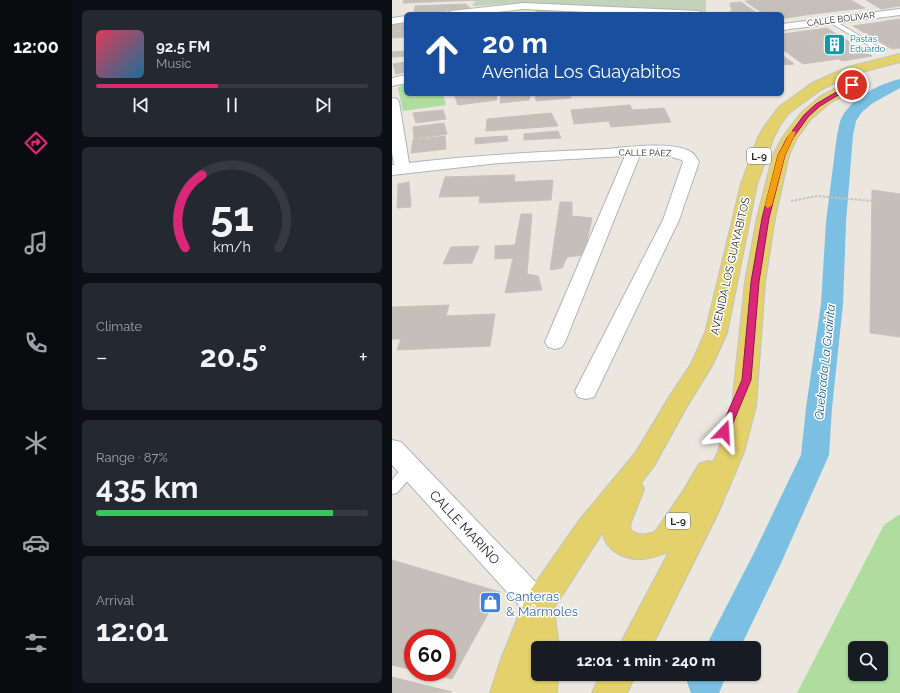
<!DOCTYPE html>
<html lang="en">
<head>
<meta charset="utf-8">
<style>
  :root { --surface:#171b24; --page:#242831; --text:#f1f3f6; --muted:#9ea1a6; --line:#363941; --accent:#db2777 }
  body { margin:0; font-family:Raleway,sans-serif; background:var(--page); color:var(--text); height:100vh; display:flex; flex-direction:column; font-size:15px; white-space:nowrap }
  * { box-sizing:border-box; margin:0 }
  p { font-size:13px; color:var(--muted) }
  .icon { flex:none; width:22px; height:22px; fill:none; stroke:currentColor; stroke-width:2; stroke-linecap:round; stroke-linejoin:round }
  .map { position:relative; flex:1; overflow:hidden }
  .sheet { display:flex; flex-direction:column; gap:10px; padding:10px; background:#0d0f14; width:320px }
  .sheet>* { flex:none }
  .hud { position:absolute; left:12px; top:12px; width:380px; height:84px; border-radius:6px; box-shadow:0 1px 3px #0004; background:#1a4fa0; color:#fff; overflow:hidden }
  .buttons { position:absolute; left:456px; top:641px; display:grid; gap:8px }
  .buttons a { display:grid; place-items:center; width:40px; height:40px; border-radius:6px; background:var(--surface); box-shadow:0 1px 3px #0004; font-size:20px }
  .speed { position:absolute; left:12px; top:629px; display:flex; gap:8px; font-size:20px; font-weight:700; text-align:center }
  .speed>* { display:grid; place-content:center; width:52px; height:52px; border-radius:50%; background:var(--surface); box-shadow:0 1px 3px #0004; line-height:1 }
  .speed .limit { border:6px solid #d22; background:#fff; color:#111 }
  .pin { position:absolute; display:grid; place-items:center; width:34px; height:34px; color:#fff; margin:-17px; border:2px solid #fff; border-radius:50%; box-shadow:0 1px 4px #0007 }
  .me { position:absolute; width:44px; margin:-22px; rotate:20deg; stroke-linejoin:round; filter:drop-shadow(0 0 3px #0008) }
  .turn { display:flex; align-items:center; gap:14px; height:84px; padding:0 12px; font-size:18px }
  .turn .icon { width:52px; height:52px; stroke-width:2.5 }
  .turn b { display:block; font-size:28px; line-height:34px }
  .big { font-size:30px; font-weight:700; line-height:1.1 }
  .sheet .widget { flex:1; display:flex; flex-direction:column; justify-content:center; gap:6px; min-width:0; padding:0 14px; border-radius:6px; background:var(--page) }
  .sheet .dial { align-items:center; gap:0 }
  .dial svg { height:104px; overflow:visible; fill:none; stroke:var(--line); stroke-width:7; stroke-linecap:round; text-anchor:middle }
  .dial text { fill:var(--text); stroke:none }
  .song { display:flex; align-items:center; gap:12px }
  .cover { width:48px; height:48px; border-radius:6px; background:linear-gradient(135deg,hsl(350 70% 55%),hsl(200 70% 35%)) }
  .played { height:4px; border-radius:2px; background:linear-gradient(90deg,var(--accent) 45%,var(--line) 45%) }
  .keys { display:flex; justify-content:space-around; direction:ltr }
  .heat { display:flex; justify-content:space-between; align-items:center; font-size:22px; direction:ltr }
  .charge { height:6px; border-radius:3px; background:linear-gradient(90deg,#34c759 87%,var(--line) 0) }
  .trip { position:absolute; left:139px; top:641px; width:230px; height:40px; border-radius:6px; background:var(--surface); box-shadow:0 1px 3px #0004; font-weight:700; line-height:40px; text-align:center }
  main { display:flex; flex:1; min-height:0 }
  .tabs { display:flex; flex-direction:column; width:72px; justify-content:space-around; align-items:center; background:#090b0e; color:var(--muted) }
  .tabs .icon { width:28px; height:28px }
  .tabs .on { color:var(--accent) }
  .tabs b { font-size:18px; color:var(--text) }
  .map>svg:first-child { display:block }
  .green { fill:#afdc9f; fill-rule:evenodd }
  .cemetery { fill:#c2d3b7 }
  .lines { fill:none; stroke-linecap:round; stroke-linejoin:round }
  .stream { fill:#7bbfe3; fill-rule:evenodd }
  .canal { fill:#7bbfe3; fill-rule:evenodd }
  .building { fill:#c4c0b9; stroke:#c6c2b8 }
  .lane-casing { stroke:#b1b3bd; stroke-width:2 }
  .street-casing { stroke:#b1b3bd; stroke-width:2 }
  .primary-casing { stroke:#c3c3c3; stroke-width:2 }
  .path { stroke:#c3c3c3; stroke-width:2; stroke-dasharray:2.5 1.5; stroke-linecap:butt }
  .lane { fill:#fff; fill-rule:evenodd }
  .street { fill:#fff; fill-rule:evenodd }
  .primary { fill:#e3d16b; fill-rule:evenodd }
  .route { fill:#db2777; stroke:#8e194d }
  .slow { fill:#f59e0b }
  .labels { text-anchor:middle; stroke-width:3; stroke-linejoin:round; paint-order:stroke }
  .far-street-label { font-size:9px; fill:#2a2a2a; stroke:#fff }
  .far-culture-label { font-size:9px; fill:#0d838f; stroke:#fff; text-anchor:start }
  .shield { fill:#fff; stroke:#6a6a6a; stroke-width:1 }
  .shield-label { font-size:10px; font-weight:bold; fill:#2a2a2a }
  .street-label { font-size:11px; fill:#2a2a2a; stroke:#fff }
  .water-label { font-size:12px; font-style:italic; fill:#1a5d8f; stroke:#fff }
  .near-street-label { font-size:13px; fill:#2a2a2a; stroke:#fff }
  .near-shop-label { font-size:13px; fill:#366cbe; stroke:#fff; text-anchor:start }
</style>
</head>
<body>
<main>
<nav class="tabs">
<b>12:00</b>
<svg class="icon on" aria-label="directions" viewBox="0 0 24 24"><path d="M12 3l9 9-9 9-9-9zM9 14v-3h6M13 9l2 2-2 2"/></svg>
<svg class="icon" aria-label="music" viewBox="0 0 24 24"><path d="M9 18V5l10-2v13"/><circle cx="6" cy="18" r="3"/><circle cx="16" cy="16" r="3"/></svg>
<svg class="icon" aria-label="phone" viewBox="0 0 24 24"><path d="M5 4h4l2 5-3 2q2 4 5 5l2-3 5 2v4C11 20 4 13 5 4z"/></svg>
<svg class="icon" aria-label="climate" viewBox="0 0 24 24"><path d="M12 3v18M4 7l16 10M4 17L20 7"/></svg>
<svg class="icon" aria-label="car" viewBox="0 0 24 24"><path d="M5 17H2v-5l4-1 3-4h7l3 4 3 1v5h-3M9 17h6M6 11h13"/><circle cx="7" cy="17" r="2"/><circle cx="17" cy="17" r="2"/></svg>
<svg class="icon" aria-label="filters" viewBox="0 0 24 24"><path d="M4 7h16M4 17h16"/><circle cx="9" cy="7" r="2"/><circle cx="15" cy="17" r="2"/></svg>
</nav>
<section class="sheet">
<div class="widget">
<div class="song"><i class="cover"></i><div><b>92.5 FM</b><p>Music</p></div></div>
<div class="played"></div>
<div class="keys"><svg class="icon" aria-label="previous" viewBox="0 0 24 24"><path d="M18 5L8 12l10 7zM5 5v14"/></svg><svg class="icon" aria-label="pause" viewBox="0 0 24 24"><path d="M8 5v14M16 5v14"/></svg><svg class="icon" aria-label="next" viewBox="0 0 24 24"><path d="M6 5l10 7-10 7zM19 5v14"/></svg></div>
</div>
<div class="widget dial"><svg viewBox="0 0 100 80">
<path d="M14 69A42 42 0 1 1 86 69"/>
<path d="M14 69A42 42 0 0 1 27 13" stroke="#db2777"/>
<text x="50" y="56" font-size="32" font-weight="700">51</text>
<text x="50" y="72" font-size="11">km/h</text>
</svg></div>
<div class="widget"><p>Climate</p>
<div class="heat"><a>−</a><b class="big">20.5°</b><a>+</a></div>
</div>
<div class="widget"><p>Range · 87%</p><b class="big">435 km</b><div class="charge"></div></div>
<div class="widget"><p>Arrival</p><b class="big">12:01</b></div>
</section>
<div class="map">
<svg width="508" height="693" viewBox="0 0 508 693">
  <rect width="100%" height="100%" fill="#ebe6de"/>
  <path class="green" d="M 14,84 L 14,94 L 51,94 L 54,105 L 11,111 L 6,88 L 9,85 Z
    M 508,514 L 508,693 L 405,693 L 492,525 ZM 463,648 L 489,648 L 489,674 L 463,674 Z"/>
  <path class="cemetery" d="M 86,0 L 314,0 L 314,12 L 129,3 L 83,6 L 80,5 Z"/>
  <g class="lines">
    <path class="stream" d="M 313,677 L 317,678 L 318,682 L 314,693 L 304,693 L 309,678 Z"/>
    <path class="canal" d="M 508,79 L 508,88 L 481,103 L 470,112 L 464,121 L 461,135 L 454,222 L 451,304 L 440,408 L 437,455 L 389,563 L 348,648 L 313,648 L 362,553 L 409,455 L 414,408 L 429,304 L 434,222 L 445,135 C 447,129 447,122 450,117 C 461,97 487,84 508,79 Z
      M 298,674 L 335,674 L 327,693 L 299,693 L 295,682 Z"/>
  </g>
  <path class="building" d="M 12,0 L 86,0 L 11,3 Z
    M 369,0 L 395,18 L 390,18 L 390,14 L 372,14 L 353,1 Z
    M 369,0 L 389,0 L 413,15 L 395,18 Z
    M 389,0 L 426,0 L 445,11 L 413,15 Z
    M 426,0 L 459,0 L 473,8 L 445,11 Z
    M 474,0 L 508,0 L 508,6 L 489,9 Z
    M 349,2 L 366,14 L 340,14 L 337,12 L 340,11 L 338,3 Z
    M 74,4 L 78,8 L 30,14 L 23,14 L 22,11 L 23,6 Z
    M 146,9 L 223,13 L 222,14 L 142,13 Z
    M 508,19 L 508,48 L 500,49 L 461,26 Z
    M 14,22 L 14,30 L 0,32 L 0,24 Z
    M 435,28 L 480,56 L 450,61 L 406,32 Z
    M 14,31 L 14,37 L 0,38 L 0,33 Z
    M 406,32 L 446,59 L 411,64 L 390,49 L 390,34 Z
    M 14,51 L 14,56 L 0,57 L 0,52 Z
    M 390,55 L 402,64 L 390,65 Z
    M 14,62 L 14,72 L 4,74 L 1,64 Z
    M 62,94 L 104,94 L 105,100 L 66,105 Z
    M 139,94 L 137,100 L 108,103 L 109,96 Z
    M 143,94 L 178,94 L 179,98 L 144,101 Z
    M 238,105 L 240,110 L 272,108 L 279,122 L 219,127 L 217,121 L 182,124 L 179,110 Z
    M 51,110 L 54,119 L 24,123 L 21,113 Z
    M 159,113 L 166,126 L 94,131 L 95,119 Z
    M 52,123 L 55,134 L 22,139 L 21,127 Z
    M 166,131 L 169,138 L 132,140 L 132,134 Z
    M 53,136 L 54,149 L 19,153 L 21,140 Z
    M 115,136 L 116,141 L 83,144 L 83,138 Z
    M 123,175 L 122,182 L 161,180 L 159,200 L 87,203 L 88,196 L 47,197 L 53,177 Z
    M 17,182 L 19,207 L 5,208 L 6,184 Z
    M 480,190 L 508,194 L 508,337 L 478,333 Z
    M 168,202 L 180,202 L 180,216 L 200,218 L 192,255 L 175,257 L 170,268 L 158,270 Z
    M 129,214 L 140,214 L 135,274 L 146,276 L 150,290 L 113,293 L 121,258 L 103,259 L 103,246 L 123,245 Z
    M 87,246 L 80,263 L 51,264 L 59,247 Z
    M 57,305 L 54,316 L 103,314 L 98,346 L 5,350 L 9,339 L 0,339 L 0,307 Z
    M 0,560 L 108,592 L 60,679 L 30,672 L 55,672 L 55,638 L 21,638 L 21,670 L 0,665 Z
    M 0,677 L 60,692 L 0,693 Z"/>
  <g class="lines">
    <defs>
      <path id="lane" d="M 437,20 L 441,20 L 488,48 L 483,49 L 437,22 Z
        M 18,463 L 23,464 L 25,468 L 23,472 L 5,493 L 0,494 L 0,480 L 13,464 Z"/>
      <path id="street" d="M 132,3 L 307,11 L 312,14 L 239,14 L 132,9 L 87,14 L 54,14 L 59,11 Z
        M 508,9 L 508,15 L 390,30 L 390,24 Z
        M 14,16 L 14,22 L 0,24 L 0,18 Z
        M 14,75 L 14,83 L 0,86 L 0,78 Z
        M 0,98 L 5,99 L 7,102 L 17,163 C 82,155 149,152 215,149 C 236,147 281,141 299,152 C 303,154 305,159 307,162 L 287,220 L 202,397 L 194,399 L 186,397 L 183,391 L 271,220 L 291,162 L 290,160 L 276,156 L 248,155 L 173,342 L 170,347 L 163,349 L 156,347 L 153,342 L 233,156 L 107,163 L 0,175 L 0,165 L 2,165 L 0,152 Z
        M 0,440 L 9,442 L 156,595 L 161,605 L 156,615 L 146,619 L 136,615 L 0,465 Z"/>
      <path id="primary" d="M 508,54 L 508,62 L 466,73 L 430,89 L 397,113 L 388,125 L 382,137 L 365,184 L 335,333 L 320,366 L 294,408 L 262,466 L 249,483 L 252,489 L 238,525 L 239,530 C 246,537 255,534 263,532 L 291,491 L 307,464 L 316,461 L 321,462 L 326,452 L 340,406 L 353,282 L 365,218 L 381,155 L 390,138 L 409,113 L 429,96 L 462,79 L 472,79 L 474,82 L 472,85 L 439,102 L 419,119 L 405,138 L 397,155 L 383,218 L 373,282 L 364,406 L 352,452 L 326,513 L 259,648 L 226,648 L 277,552 C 268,555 258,559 249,559 C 233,560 212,550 211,532 L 162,608 L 167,648 L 146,648 L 146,674 L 166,674 L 165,693 L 98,693 L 109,659 L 135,595 L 186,522 L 244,452 L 277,397 L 299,364 L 313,333 L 349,184 L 366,137 L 374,124 L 387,107 L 420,83 L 456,67 Z
        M 209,674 L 244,674 L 235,693 L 200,693 Z"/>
    </defs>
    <use href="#lane" class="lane-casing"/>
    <use href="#street" class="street-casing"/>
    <use href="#primary" class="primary-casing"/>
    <path class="path" d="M 399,201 L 425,196 L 480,201"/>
    <use href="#lane" class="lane"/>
    <use href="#street" class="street"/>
    <use href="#primary" class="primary"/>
  </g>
  <path class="route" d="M 458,84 L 463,85 L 428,106 L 416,117 L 401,138 L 393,155 L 377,218 L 367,282 L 359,380 L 336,435 L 329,435 L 327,432 L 350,380 L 359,282 L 370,218 L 386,155 L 395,138 L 412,115 L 424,104 Z"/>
  <path class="slow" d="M 399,131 L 404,132 L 393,155 L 380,205 L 376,208 L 374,207 L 373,205 L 386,155 Z"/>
  <defs>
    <symbol id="building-square" viewBox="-11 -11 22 22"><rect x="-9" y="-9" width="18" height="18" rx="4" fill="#0f9aa8" stroke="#fff"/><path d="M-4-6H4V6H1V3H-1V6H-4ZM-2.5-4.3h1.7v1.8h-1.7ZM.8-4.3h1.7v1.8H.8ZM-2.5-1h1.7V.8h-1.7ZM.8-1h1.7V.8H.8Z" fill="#fff"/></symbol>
    <symbol id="shop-square" viewBox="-11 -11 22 22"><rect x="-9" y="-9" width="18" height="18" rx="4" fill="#3f7fe0" stroke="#fff"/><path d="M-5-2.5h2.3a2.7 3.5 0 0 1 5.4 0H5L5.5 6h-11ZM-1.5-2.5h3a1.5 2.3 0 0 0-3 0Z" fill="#fff"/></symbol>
  </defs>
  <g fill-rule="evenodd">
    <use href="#building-square" x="430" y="32" width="25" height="25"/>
    <use href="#shop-square" x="86" y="590" width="25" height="25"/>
  </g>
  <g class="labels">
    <g class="far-street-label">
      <text transform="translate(449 19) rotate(-7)" y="3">CALLE BOLÍVAR</text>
      <text transform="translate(253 153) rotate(1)" y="3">CALLE PÁEZ</text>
    </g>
    <g class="far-culture-label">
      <text x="458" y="42">Pastas<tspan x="458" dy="10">Eduardo</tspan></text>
    </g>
    <g class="shield">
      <rect x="355" y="148" width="24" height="16" rx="3"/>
      <rect x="274" y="513" width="24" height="16" rx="3"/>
    </g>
    <g class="shield-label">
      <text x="367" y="160">L-9</text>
      <text x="286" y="525">L-9</text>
    </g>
    <g class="street-label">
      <text transform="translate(338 266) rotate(-77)" y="4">AVENIDA LOS GUAYABITOS</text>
    </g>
    <g class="water-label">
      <text transform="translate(433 362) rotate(-84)" y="4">Quebrada La Guairita</text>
    </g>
    <g class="near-street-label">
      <text transform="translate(73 527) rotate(47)" y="5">CALLE MARIÑO</text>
    </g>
    <g class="near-shop-label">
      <text x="114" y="601">Canteras<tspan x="114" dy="15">&amp; Mármoles</tspan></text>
    </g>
  </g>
</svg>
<div class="buttons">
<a><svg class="icon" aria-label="search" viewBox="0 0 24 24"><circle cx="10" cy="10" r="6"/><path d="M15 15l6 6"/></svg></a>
</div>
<div class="speed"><div class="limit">60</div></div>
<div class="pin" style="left:460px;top:85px;background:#d93025"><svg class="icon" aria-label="arrive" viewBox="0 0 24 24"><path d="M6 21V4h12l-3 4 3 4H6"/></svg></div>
<svg class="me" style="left:332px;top:432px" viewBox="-20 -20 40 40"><path d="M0-17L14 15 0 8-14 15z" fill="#db2777" stroke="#fff" stroke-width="4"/></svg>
<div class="trip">12:01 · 1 min · 240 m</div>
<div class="hud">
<div class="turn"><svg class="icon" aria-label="ahead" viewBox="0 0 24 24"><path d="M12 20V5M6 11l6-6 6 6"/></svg><div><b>20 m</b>Avenida Los Guayabitos</div></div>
</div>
</div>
</main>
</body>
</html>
